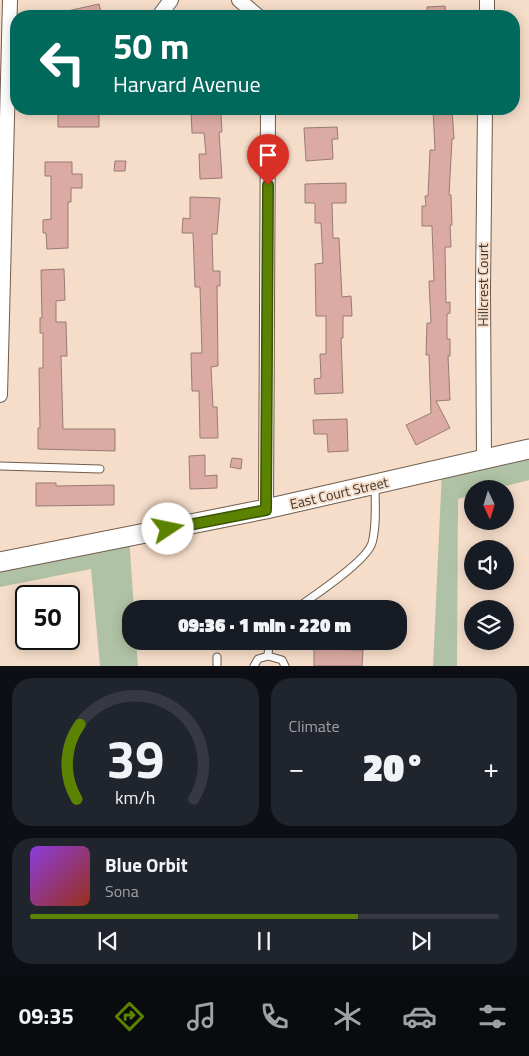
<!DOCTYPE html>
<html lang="en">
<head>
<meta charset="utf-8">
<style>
  :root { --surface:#171b24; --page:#20242c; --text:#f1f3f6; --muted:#9ea1a6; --line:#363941; --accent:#5c8202 }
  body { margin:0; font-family:"Titillium Web",sans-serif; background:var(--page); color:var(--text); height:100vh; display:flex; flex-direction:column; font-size:19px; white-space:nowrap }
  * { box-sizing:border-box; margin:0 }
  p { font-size:16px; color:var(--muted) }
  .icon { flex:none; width:28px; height:28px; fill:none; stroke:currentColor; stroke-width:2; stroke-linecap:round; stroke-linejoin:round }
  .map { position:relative; height:666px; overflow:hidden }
  .drawer { display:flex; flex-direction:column; gap:12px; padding:12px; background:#0d0f14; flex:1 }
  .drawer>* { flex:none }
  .top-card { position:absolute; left:10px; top:10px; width:510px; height:105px; border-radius:20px; box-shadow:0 2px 12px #0003; background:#00695c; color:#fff; overflow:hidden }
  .needle { width:32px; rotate:176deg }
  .fabs { position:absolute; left:464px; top:480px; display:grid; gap:10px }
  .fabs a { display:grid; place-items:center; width:50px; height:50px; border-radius:50%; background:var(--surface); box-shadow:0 2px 12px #0003; font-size:25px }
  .speed { position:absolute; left:15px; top:585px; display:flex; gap:10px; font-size:25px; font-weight:700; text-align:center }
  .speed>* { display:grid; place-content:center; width:65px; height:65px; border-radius:50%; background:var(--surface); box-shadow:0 2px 12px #0003; line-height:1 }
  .speed .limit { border:2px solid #111; border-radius:8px; background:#fff; color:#111 }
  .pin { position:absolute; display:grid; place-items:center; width:42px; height:42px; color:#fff; margin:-51px -21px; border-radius:50% 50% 50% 0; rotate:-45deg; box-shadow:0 0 5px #0007 }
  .pin .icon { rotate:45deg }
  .me { position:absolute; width:55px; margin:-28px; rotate:79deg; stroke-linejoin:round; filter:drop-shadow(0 0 4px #0008) }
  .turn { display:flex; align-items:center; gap:18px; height:105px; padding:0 20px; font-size:22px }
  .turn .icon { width:65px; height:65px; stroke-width:2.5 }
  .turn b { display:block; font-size:35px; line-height:42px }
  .big { font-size:38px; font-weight:800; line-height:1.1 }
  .drawer .tile { flex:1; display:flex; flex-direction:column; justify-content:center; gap:8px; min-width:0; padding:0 18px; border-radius:20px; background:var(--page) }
  .drawer .dial { align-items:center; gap:0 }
  .dial svg { height:130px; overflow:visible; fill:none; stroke:var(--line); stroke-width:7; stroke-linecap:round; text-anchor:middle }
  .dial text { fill:var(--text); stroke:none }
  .song { display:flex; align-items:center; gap:15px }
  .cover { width:60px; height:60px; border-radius:8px; background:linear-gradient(135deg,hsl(270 70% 55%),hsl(10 70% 35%)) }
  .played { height:5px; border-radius:2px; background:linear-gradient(90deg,var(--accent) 70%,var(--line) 70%) }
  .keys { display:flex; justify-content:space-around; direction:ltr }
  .heat { display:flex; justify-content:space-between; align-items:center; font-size:28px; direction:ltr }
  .drawer .tiles { flex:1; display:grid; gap:12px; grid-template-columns:1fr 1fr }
  .tile:last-child { grid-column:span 2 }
  .trip { position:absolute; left:122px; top:600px; width:285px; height:50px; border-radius:20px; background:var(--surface); box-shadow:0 2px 12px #0003; font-weight:800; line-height:50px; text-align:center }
  .tab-bar { display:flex; height:80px; justify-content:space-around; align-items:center; background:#090b0e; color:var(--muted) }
  .tab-bar .icon { width:35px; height:35px }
  .tab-bar .current { color:var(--accent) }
  .tab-bar b { font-size:22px; color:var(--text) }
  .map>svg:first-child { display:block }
  .green { fill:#b0c2a5 }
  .building { fill:#dbaaa2; stroke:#987b76 }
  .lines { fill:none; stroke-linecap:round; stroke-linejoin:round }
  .service-casing { stroke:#705c4b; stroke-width:9 }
  .minor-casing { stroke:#705c4b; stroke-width:16 }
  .secondary-casing { stroke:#705c4b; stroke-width:21 }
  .service { stroke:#fff; stroke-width:7 }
  .minor { stroke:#fff; stroke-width:14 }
  .secondary { stroke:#fff; stroke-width:19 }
  .route-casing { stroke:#3c5401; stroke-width:12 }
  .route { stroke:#5c8202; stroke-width:9 }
  .labels { text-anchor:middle; stroke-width:4; stroke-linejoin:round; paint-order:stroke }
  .street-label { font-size:14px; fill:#3f362f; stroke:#f5ddc9 }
</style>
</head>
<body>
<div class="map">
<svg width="529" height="666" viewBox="0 0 529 666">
  <rect width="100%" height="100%" fill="#f5ddc9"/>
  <path class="green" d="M 529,449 L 529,480 L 495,489 L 472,489 L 472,495 L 458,499 L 457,666 L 433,666 L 442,470 Z
    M 129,537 L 134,609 L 131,609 L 131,641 L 136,641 L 138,666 L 100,666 L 91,569 L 0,587 L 0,562 Z"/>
  <path class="building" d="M 99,4 L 102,16 L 63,16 L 63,12 Z
    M 445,6 L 446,16 L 427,16 L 427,7 Z
    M 72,109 L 84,109 L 84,111 L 99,111 L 99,127 L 58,127 L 58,113 L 72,112 Z
    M 191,109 L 210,109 L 210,113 L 221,113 L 222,132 L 219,132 L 222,178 L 200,179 L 199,154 L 206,154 L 204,133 L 192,133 Z
    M 433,109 L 452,109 L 454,139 L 452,139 L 449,195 L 451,195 L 452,225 L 450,225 L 451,247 L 445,247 L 446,303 L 450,302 L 450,313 L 447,314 L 447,339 L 450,339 L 450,356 L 448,356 L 450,400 L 436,401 L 450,428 L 416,445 L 406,425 L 431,413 L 429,355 L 426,355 L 427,323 L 431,323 L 429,281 L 434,281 L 432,226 L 422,226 L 422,206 L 426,206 L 425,196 L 428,196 L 430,150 L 435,150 Z
    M 337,127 L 338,139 L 332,139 L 333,159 L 306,161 L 304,128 Z
    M 115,161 L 126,161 L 125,171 L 114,171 Z
    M 45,162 L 72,162 L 72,174 L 82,174 L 82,188 L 71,188 L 71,202 L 68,202 L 68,248 L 47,249 L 46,233 L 43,233 L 43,220 L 51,219 L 51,176 L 45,176 Z
    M 346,183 L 346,203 L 332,203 L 333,238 L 339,238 L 342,297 L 351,296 L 352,316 L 343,316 L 343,338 L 341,338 L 343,393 L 315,394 L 314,379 L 321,378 L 320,354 L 326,354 L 326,316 L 316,316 L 315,264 L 323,263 L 321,223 L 315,223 L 315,203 L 305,203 L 305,184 Z
    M 190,197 L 220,198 L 217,234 L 212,234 L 213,271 L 220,271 L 220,286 L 217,286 L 218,366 L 211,367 L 213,407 L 217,407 L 218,438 L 200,438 L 199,391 L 192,391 L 191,353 L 202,353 L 200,287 L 195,287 L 193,233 L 182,233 L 183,218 L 190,219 Z
    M 64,269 L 65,300 L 56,301 L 56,322 L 66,322 L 67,356 L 61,356 L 63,429 L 115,429 L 115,451 L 38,449 L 38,428 L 40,428 L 39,368 L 43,368 L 43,333 L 40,333 L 40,318 L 42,318 L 41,270 Z
    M 347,419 L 348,451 L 328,452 L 327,434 L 314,434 L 313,420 Z
    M 205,455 L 205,476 L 217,475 L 217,488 L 190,489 L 189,456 Z
    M 232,458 L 242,459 L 241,469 L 230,467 Z
    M 36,483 L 56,483 L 56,486 L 114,485 L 114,505 L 36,506 Z
    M 314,649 L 363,650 L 362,666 L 314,666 Z"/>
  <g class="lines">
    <defs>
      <path id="service" d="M 0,466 L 100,469
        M 296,609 C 314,595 366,562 372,543 C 377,525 375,504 375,485
        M 268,656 L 269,641
        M 217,666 L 217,657
        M 254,666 L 258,659 L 268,656 L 282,660 L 285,666"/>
      <path id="minor" d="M 239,0 L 258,16
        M 159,16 L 171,0
        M 487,16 L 487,0
        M 0,395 L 10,0
        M 484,460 L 483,288 L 485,109
        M 266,509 L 268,109"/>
      <path id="secondary" d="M 0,562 L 266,509 L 529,449"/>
    </defs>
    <use href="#service" class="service-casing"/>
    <use href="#minor" class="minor-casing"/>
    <use href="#secondary" class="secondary-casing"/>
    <use href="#service" class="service"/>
    <use href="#minor" class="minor"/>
    <use href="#secondary" class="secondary"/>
  </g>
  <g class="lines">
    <defs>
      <path id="route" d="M 168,529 L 266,510 L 268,185"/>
    </defs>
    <use href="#route" class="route-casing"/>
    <use href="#route" class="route"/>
  </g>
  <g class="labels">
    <g class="street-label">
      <text transform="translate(483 285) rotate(-90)" y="5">Hillcrest Court</text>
      <text transform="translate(339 493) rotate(-13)" y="5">East Court Street</text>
    </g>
  </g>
</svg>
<div class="fabs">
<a><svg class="needle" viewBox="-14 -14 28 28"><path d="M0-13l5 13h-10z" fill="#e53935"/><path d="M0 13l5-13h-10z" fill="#9ea1a6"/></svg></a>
<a><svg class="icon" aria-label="sound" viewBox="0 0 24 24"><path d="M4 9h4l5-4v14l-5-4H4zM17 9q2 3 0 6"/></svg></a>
<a><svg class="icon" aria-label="layers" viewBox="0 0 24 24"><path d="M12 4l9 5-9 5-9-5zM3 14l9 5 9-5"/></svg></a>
</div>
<div class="speed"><div class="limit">50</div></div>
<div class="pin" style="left:268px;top:185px;background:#d93025"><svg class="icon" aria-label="arrive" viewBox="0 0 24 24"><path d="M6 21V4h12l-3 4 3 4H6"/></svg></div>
<svg class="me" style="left:168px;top:529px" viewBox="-20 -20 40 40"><circle r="19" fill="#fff"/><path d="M0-13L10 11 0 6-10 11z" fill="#5c8202"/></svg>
<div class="trip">09:36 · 1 min · 220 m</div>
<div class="top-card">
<div class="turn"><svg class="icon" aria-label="left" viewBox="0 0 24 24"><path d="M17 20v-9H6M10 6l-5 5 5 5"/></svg><div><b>50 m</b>Harvard Avenue</div></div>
</div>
</div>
<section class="drawer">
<div class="tiles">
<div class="tile dial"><svg viewBox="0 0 100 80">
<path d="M14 69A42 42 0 1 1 86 69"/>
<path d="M14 69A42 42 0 0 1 16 23" stroke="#5c8202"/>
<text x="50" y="56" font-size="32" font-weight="700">39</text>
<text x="50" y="72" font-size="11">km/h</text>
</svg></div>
<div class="tile"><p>Climate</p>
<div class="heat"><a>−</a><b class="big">20°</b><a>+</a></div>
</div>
<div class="tile">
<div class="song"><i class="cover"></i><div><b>Blue Orbit</b><p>Sona</p></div></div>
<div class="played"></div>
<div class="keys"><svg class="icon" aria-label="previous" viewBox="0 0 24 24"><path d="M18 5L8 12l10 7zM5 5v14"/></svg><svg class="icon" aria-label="pause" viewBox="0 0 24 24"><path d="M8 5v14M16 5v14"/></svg><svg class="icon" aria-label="next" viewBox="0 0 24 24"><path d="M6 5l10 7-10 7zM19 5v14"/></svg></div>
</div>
</div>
</section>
<nav class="tab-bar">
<b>09:35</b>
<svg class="icon current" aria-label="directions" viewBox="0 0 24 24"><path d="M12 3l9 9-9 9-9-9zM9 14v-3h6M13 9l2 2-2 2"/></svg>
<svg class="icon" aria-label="music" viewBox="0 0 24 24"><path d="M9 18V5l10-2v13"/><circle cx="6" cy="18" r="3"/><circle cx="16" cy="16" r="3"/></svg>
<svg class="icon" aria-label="phone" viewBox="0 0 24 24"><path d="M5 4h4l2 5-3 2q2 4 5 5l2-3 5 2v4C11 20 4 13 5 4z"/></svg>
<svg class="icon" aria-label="climate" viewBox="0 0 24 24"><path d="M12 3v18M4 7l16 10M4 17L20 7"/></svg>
<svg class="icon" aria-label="car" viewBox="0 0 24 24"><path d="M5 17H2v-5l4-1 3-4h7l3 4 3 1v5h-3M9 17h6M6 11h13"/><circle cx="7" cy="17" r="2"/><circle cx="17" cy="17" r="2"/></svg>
<svg class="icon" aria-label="filters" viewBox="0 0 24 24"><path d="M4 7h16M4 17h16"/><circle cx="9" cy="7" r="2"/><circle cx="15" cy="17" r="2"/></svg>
</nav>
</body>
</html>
